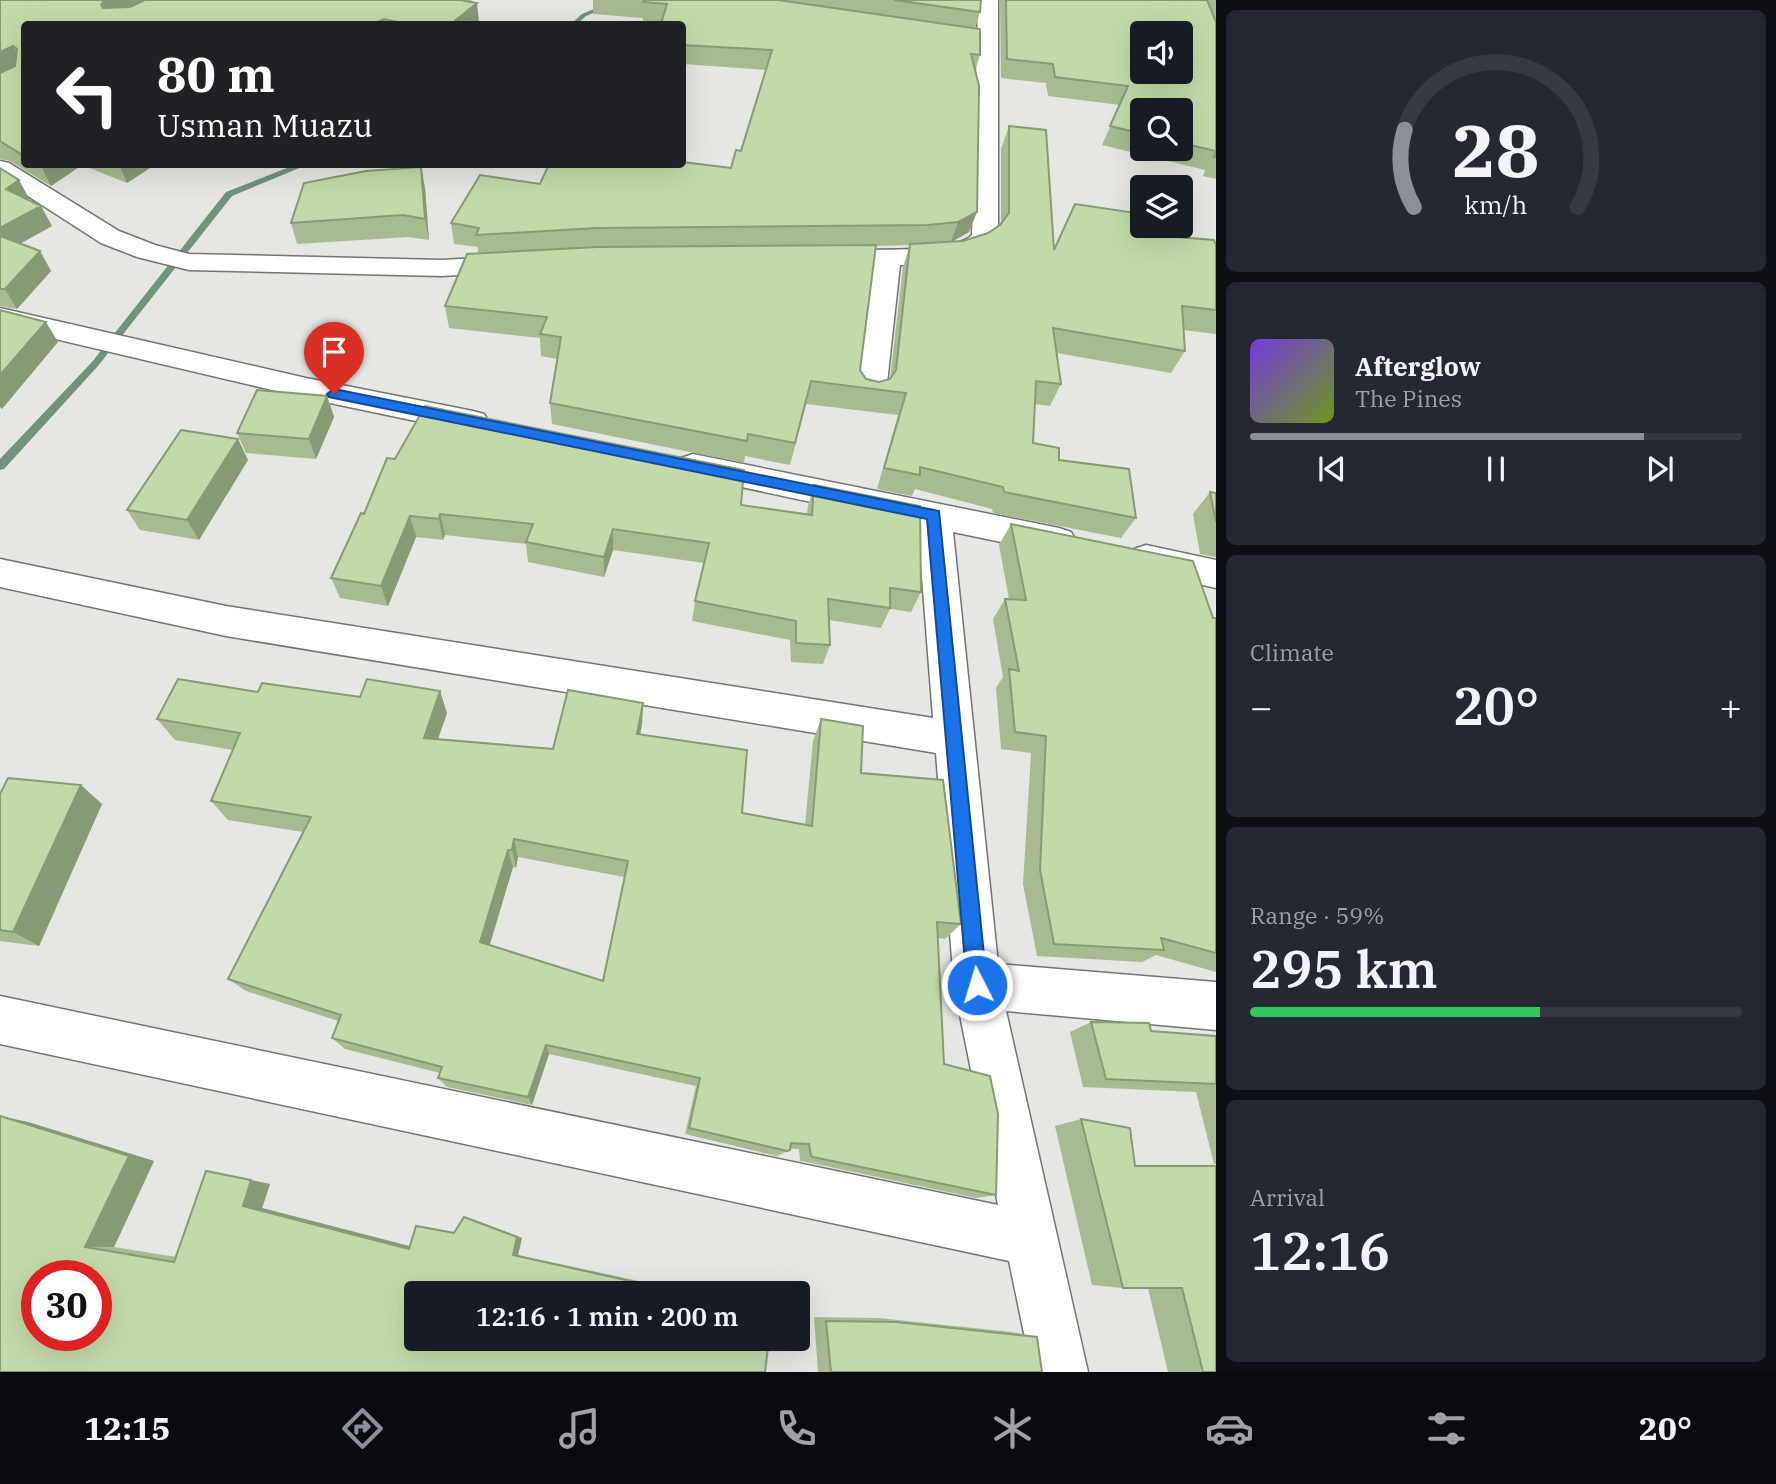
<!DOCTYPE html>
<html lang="en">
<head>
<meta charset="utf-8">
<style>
  :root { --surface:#171b24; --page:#242831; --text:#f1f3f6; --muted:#9ea1a6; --line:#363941; --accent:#8c9099 }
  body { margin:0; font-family:"IBM Plex Serif",serif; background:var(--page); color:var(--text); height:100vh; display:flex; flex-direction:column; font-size:26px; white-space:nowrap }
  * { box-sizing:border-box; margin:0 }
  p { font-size:23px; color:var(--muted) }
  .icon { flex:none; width:38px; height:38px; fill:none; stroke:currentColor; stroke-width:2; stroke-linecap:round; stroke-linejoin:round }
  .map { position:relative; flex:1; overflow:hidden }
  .details { display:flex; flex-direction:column; gap:10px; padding:10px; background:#0d0f14; width:560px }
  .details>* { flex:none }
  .top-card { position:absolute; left:21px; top:21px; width:665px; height:147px; border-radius:7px; box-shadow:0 7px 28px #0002; background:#202124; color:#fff; overflow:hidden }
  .tools { position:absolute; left:1130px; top:21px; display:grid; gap:14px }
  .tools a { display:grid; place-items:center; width:63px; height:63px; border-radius:7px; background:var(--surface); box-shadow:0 7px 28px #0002; font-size:35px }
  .speed { position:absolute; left:21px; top:1260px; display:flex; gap:14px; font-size:35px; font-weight:700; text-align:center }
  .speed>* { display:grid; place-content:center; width:91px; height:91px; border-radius:50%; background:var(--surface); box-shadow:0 7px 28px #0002; line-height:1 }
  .speed .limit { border:10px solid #d22; background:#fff; color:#111 }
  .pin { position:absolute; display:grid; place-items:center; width:60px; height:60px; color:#fff; margin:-72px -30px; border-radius:50% 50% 50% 0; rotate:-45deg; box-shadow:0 0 7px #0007 }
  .pin .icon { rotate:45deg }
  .me { position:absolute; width:77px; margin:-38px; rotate:355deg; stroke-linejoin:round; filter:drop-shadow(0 0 5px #0008) }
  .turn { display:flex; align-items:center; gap:24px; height:147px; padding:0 21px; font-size:32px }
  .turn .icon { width:91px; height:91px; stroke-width:2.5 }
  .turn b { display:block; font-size:49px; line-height:60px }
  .big { font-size:52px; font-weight:600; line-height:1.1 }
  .details .tile { flex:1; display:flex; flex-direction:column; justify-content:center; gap:10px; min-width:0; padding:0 24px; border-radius:10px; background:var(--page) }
  .details .dial { align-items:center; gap:0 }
  .dial svg { height:182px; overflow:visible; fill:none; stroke:var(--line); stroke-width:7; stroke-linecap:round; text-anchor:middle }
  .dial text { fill:var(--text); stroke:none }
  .song { display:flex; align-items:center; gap:21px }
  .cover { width:84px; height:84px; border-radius:10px; background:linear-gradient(135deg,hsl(260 70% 55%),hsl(80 70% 35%)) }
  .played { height:7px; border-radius:4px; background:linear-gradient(90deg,var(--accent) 80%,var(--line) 80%) }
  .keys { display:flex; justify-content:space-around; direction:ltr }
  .heat { display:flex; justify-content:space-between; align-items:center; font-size:38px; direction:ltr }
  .charge { height:10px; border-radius:5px; background:linear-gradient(90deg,#34c759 59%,var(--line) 0) }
  .trip { position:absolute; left:404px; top:1281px; width:406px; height:70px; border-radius:7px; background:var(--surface); box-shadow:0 7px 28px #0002; font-weight:600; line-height:70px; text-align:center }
  .menu { display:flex; height:112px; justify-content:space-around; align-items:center; background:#090b0e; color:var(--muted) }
  .menu .icon { width:49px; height:49px }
  .menu .current { color:var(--accent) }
  .menu b { font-size:32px; color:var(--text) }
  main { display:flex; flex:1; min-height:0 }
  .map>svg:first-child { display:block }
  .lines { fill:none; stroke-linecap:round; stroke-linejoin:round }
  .stream { fill:#71937a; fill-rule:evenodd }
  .minor-casing { stroke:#737370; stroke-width:3 }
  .minor { fill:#fff; fill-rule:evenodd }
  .wall { fill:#a8bb90; fill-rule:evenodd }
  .shaded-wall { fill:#889976 }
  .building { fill:#c3daa8; stroke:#889976; stroke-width:2; fill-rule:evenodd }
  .route { fill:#1a73e8; stroke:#114b97; stroke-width:2 }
</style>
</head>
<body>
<main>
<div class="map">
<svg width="1216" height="1372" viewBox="0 0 1216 1372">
  <rect width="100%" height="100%" fill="#e6e6e2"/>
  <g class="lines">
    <path class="stream" d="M 616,0 L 625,0 L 586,16 L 577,24 L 571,24 L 582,14 Z
      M 297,164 L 309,164 L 232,196 L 98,366 L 4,469 L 0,470 L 0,459 L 92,362 L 226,192 Z"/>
    <defs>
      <path id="minor" d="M 978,0 L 998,0 L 998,236 C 977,267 934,264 900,265 L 886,392 L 882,399 L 871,402 L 860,399 L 856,392 L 873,266 L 812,263 L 809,257 L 812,251 L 822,249 C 852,249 953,255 972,235 Z
        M 0,161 L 9,163 L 119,231 L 155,245 L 189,254 L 441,260 L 513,256 L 523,258 L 527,264 L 523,270 L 513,272 L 441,276 L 189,270 L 137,257 L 101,243 L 0,178 Z
        M 0,308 L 306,378 L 473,411 L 484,414 L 489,422 L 484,430 L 473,433 L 306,398 L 0,326 Z
        M 693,454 L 1059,528 L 1071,532 L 1076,541 L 1071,550 L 1059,554 L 953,532 L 998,964 L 1216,982 L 1216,1030 L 1006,1011 L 1088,1372 L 1032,1372 L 1009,1261 L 0,1044 L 0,996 L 998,1205 L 954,985 L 936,753 L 226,636 L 0,587 L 0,559 L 226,606 L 933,718 L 918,525 L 681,474 L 677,466 L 681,458 Z
        M 1146,545 L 1216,560 L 1216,588 L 1134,569 L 1128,559 L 1134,549 Z"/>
    </defs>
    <use href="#minor" class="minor-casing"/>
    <use href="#minor" class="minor"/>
  </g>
  <path class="wall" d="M 0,0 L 472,0 L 469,2 L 479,22 L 476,24 L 24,24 L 24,164 L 156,164 L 127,183 L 82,165 L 51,186 L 10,161 L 0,159 Z
    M 593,0 L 981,0 L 980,12 L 975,28 L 980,55 L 975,70 L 969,232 L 952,242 L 963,241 L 988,233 L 1001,224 L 1001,149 L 1009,126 L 1054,250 L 1153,235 L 1216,245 L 1216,334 L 1183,330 L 1185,351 L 1171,373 L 1057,353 L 1061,384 L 1050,406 L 1035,404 L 1033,443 L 1059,460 L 1136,518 L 1121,538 L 993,513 L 992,509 L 915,489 L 912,496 L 877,489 L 898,415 L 806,404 L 790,465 L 745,456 L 744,463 L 552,424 L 550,403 L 557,359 L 541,356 L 540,338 L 449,328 L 445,306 L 478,254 L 478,247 L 454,244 L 451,223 L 540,184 L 731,168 L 741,151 L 766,70 L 682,64 L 682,24 L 643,21 L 643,18 L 593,14 ZM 910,245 L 903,267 L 890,379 L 879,382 L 866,379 L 860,370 L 876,246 Z
    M 1000,0 L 1216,0 L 1216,20 L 1215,20 L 1216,22 L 1216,179 L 1203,176 L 1205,170 L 1102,145 L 1120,105 L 1048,96 L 1046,83 L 1001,78 ZM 1143,110 L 1181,110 L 1181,149 L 1143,149 Z
    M 421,167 L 425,188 L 429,240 L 408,237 L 297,244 L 291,223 Z
    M 0,168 L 52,226 L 20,244 L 40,251 L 51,271 L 17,309 L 0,306 Z
    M 327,396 L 334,417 L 316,459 L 246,453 L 237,433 Z
    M 248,460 L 199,540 L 140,530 L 127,510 Z
    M 814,485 L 921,592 L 911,612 L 890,609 L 881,628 L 829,620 L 830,645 L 823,664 L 791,662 L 790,640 L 692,621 L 695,601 L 704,563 L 613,550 L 604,577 L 528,562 L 526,544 L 445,535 L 443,540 L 416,537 L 388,606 L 340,598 L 331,578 L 361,513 L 741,505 L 807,514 L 808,506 Z
    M 1210,492 L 1216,493 L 1216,557 L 1200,554 L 1193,514 Z
    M 1011,524 L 1213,618 L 1216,618 L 1216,972 L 1156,955 L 1142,962 L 1037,956 L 1023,884 L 1031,753 L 1001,749 L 996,688 L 1003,677 L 993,619 L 1005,599 L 1009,599 L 999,545 Z
    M 258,692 L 447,713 L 438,739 L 553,749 L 643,703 L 642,724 L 640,735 L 742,813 L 805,825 L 813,741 L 821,719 L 861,773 L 961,924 L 945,939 L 938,938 L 944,1064 L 996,1195 L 976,1198 L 802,1161 L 800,1161 L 799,1149 L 790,1149 L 790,1150 L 777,1156 L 685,1134 L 696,1086 L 549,1054 L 532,1105 L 447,1087 L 438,1078 L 440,1073 L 345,1049 L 332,1038 L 338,1021 L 246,991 L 228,979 L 303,832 L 228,820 L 211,801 L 233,750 L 175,740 L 157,719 ZM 518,857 L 624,877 L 603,981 L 490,945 L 513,867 L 516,868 Z
    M 0,794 L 102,804 L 39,946 L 0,941 Z
    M 1091,1022 L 1151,1031 L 1216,1036 L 1216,1164 L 1214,1164 L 1196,1092 L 1083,1087 L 1070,1032 Z
    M 1081,1119 L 1135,1166 L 1216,1372 L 1168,1372 L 1148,1288 L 1123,1288 L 1092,1285 L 1055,1126 Z
    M 28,1122 L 154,1161 L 114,1247 L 176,1257 L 206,1171 L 270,1184 L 262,1208 L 410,1246 L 416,1226 L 455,1232 L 464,1217 L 472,1219 L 522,1238 L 518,1255 L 667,1287 L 689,1293 L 0,1372 Z
    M 814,1317 L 879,1318 L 1012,1332 L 1037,1337 L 1042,1372 L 818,1372 Z"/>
  <path class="shaded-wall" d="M 104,0 L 146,0 L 113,18 L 101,5 Z
    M 477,3 L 479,22 L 476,24 L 451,24 Z
    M 384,19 L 385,24 L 373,24 Z
    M 13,46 L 23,66 L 0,75 L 0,52 Z
    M 43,164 L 82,165 L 51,186 L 41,166 Z
    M 119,164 L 156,164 L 127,183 Z
    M 421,167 L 425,188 L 429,240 L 425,219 Z
    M 19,180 L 30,200 L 6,189 Z
    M 41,206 L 52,226 L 3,253 L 0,248 L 0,228 Z
    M 977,212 L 969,232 L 951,242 L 958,222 Z
    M 40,251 L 51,271 L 17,309 L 5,289 Z
    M 46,322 L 58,342 L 2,409 L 0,407 L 0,375 Z
    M 327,396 L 334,417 L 316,459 L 309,439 Z
    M 238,439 L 248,460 L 199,540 L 187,520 Z
    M 440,514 L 445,535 L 443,540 L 439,519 Z
    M 410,516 L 416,537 L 388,606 L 381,586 Z
    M 613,529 L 613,550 L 604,577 L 604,557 Z
    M 440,691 L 447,713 L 431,759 L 424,738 Z
    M 643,703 L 642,724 L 636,755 L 637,734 Z
    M 81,785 L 102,804 L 39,946 L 13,932 Z
    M 514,839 L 518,857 L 516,868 L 512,850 Z
    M 508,850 L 513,867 L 486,956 L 480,942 Z
    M 546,1045 L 549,1054 L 532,1105 L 528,1097 Z
    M 0,1116 L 28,1122 L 154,1161 L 114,1247 L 85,1247 Z
    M 251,1180 L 270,1184 L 262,1208 L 420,1249 L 409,1249 L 243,1206 Z
    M 464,1217 L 472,1219 L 522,1238 L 518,1255 L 513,1255 Z
    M 667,1287 L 689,1293 L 684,1293 L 670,1289 Z"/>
  <path class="building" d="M 0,0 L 104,0 L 101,5 L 103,8 L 130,7 L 145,0 L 460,0 L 477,3 L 451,24 L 407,24 L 384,19 L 373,24 L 312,24 L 308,23 L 305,24 L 24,24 L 24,156 L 0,141 L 0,73 L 15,66 L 17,49 L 13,46 L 0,52 Z
    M 644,0 L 778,0 L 980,29 L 980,55 L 971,54 L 979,86 L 977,212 L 958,222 L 928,225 L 597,228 L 476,235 L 479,228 L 451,223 L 480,175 L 540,184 L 549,164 L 682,164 L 682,162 L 731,168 L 736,150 L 741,151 L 772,50 L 682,45 L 682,24 L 661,24 L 667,4 L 643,2 Z
    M 894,0 L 981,0 L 980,12 Z
    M 1006,0 L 1207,0 L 1216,22 L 1216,157 L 1214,157 L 1216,151 L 1181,143 L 1181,110 L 1143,110 L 1143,134 L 1110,126 L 1128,86 L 1055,77 L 1053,64 L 1007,59 ZM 1143,33 L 1181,33 L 1181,72 L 1143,72 Z
    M 1009,126 L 1046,130 L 1054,250 L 1075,204 L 1143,214 L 1143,226 L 1152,226 L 1153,235 L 1214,240 L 1216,245 L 1216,310 L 1182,306 L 1185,351 L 1053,328 L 1061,384 L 1036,381 L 1033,443 L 1059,448 L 1059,460 L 1129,469 L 1136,518 L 1004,492 L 1003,487 L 920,467 L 920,475 L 884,468 L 906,393 L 811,381 L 795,443 L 748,434 L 747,441 L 550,403 L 561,337 L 540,334 L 547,317 L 445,306 L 467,254 L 597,247 L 876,245 L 860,370 L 866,379 L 879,382 L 890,379 L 896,370 L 910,244 L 963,241 L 988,233 L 1000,225 L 1009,213 Z
    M 421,167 L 425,219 L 403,215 L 291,223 L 304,183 L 366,171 Z
    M 0,168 L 19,180 L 6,189 L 41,206 L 0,228 Z
    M 0,236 L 40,251 L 5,289 L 0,289 Z
    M 0,310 L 46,322 L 0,375 Z
    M 257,390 L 327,396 L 309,439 L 237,433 Z
    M 425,406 L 744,470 L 741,505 L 812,515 L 814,485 L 920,506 L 921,592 L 890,588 L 890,608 L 828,599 L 830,645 L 796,643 L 796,621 L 695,601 L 709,543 L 613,529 L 604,557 L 526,542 L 533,524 L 440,514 L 439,519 L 410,516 L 381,586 L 331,578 L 361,513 L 364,514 L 387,458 L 395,459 Z
    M 181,430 L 238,439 L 187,520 L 127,510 Z
    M 1210,492 L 1216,493 L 1216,522 Z
    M 1011,524 L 1193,561 L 1213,618 L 1216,618 L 1216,953 L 1161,938 L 1164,950 L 1054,944 L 1040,870 L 1046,736 L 1015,732 L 1009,669 L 1019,671 L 1005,599 L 1026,600 Z
    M 178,679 L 258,692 L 262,683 L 360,697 L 367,679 L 440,691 L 424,738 L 553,749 L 568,690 L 643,703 L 637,734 L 747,750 L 742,813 L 812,826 L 821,719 L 863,726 L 861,773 L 943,780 L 961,924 L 937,922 L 944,1064 L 990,1076 L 998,1114 L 996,1195 L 813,1157 L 811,1156 L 809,1144 L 791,1143 L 790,1150 L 787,1151 L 689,1128 L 700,1078 L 546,1045 L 528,1097 L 438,1078 L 442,1067 L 332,1038 L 341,1015 L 228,979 L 311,817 L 211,801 L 240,733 L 157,719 ZM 514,839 L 628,861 L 603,981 L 480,942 L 508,850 L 512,850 Z
    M 8,778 L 81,785 L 13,932 L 0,930 L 0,794 Z
    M 1091,1022 L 1149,1023 L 1151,1031 L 1216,1036 L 1216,1084 L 1106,1079 Z
    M 0,1116 L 129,1156 L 85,1247 L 174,1262 L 206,1171 L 251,1180 L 243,1206 L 409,1249 L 416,1226 L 454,1233 L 464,1217 L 517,1237 L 513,1255 L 684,1293 L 416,1293 L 416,1339 L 769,1339 L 765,1372 L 0,1372 ZM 37,1276 L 96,1276 L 96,1335 L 37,1335 Z
    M 1081,1119 L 1130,1128 L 1135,1166 L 1216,1166 L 1216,1372 L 1203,1372 L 1182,1288 L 1123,1288 Z
    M 826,1321 L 896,1322 L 1037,1337 L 1042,1372 L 831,1372 Z"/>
  <path class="route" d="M 334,389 L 939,511 L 987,985 L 984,992 L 977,994 L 970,992 L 967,985 L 927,519 L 329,397 L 327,394 Z"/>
</svg>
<div class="tools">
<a><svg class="icon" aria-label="sound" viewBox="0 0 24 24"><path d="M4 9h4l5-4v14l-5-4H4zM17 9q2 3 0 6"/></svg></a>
<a><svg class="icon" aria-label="search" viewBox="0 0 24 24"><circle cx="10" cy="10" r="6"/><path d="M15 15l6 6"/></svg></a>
<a><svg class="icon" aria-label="layers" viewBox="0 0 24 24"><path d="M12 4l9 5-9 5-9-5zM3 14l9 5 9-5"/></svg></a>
</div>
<div class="speed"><div class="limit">30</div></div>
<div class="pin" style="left:334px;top:394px;background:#d93025"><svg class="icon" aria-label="arrive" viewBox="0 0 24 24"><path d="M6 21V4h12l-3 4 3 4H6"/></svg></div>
<svg class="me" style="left:977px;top:985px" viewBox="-20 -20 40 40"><circle r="17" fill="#1a73e8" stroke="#fff" stroke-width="3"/><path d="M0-11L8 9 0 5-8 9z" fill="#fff"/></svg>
<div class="trip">12:16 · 1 min · 200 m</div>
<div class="top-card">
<div class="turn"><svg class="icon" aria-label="left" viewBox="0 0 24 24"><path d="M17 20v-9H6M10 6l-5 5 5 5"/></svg><div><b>80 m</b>Usman Muazu</div></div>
</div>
</div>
<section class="details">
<div class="tile dial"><svg viewBox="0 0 100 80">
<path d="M14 69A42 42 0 1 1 86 69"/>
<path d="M14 69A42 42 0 0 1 10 35" stroke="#8c9099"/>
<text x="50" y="56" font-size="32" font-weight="700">28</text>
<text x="50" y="72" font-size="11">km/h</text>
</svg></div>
<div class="tile">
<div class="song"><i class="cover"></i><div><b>Afterglow</b><p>The Pines</p></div></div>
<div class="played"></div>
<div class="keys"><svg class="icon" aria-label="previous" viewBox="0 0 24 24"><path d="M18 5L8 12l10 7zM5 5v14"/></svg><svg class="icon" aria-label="pause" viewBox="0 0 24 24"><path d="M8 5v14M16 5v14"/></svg><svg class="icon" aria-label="next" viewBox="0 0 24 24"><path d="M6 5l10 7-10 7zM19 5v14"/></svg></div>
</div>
<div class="tile"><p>Climate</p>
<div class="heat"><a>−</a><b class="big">20°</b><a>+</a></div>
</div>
<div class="tile"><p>Range · 59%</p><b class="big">295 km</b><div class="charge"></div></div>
<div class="tile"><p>Arrival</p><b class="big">12:16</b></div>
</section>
</main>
<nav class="menu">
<b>12:15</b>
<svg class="icon current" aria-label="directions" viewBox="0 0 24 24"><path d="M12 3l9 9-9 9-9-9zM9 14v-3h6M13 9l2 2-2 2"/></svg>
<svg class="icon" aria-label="music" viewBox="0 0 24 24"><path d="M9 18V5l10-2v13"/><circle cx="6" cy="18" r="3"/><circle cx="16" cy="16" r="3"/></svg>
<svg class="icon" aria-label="phone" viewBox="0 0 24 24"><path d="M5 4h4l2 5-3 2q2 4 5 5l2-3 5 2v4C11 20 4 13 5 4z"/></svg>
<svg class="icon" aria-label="climate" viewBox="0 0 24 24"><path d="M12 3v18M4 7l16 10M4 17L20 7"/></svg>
<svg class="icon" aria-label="car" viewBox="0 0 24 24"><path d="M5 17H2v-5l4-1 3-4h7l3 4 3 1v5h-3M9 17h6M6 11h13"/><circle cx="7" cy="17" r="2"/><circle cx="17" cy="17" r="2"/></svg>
<svg class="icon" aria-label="filters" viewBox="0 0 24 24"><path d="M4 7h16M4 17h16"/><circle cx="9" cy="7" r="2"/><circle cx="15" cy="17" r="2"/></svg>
<b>20°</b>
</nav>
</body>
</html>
